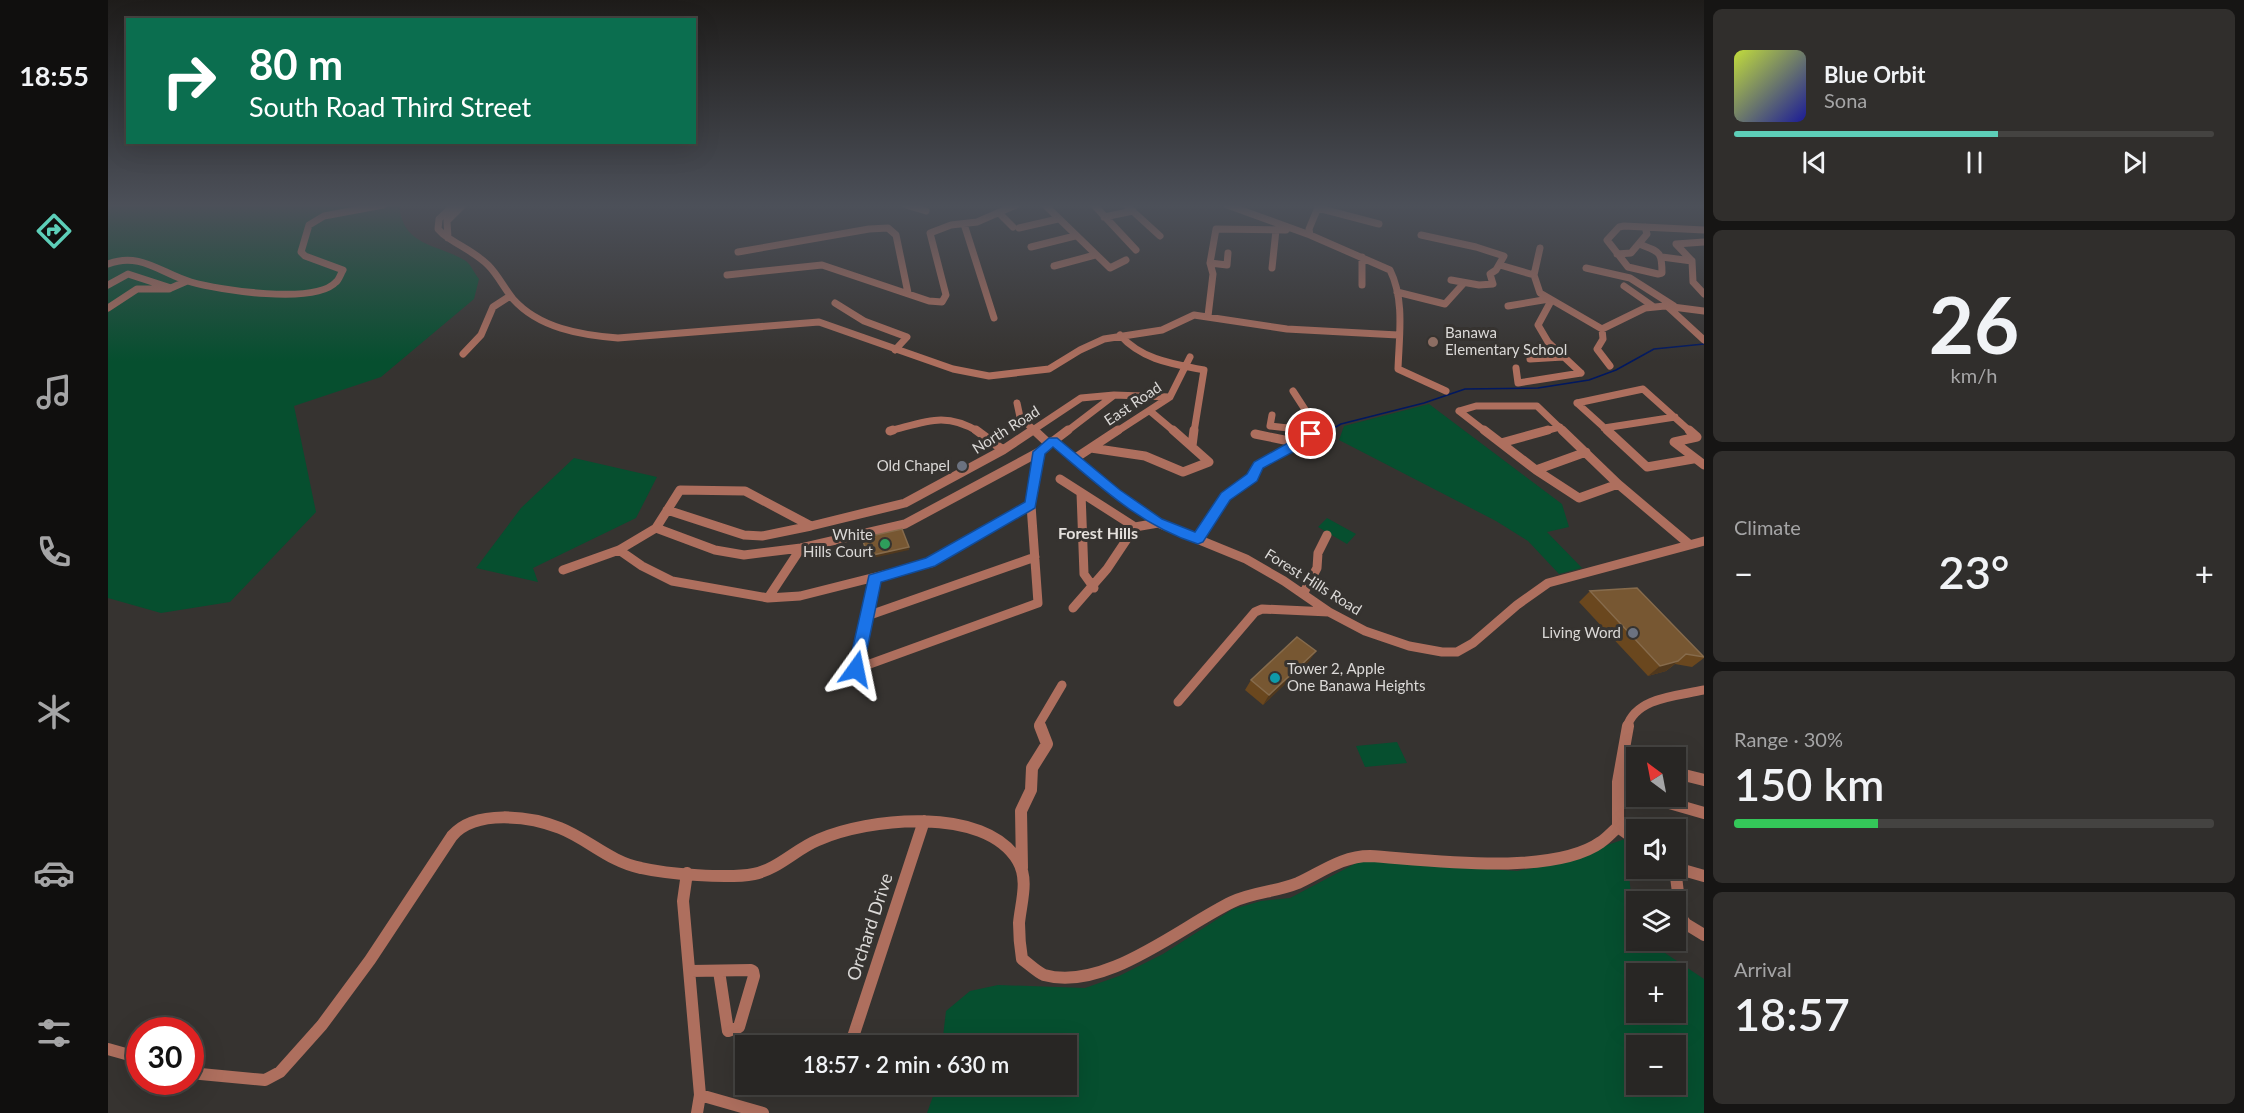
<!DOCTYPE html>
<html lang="en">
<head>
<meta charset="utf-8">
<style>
  :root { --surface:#282624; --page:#302e2c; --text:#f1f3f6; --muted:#a5a5a6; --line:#444341; --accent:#5dceb8 }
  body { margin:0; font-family:Lato,sans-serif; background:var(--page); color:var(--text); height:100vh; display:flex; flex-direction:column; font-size:22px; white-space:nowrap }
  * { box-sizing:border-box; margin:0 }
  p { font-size:20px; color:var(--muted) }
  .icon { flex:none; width:33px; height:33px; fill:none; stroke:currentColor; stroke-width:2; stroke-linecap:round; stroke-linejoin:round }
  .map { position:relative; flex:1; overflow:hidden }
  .side { display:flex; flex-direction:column; gap:9px; padding:9px; background:#161514; width:540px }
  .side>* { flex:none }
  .hud { position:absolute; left:18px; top:18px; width:570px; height:126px; border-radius:0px; box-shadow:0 6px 24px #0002,0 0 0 2px var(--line); background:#0b6e4f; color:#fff; overflow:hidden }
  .needle { width:39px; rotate:328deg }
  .tools { position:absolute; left:1518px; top:747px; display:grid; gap:12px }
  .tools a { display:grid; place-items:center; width:60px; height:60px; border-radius:0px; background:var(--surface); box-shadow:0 6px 24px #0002,0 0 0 2px var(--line); font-size:30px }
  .speed { position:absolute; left:18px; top:1017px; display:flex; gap:12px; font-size:30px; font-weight:700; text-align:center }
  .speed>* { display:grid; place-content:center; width:78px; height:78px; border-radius:50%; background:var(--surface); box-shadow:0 6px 24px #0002,0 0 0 2px var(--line); line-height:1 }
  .speed .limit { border:9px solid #d22; background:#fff; color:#111 }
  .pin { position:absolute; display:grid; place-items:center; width:51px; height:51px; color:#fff; margin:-26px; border:3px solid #fff; border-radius:50%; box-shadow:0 2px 6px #0007 }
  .me { position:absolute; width:66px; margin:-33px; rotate:12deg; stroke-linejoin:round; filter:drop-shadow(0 0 4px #0008) }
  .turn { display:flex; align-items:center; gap:21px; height:126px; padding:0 24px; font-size:27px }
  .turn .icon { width:78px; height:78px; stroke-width:2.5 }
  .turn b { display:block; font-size:42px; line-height:51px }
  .big { font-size:45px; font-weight:600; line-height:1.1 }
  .side .card { flex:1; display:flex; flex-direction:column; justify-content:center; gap:9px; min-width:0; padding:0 21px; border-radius:9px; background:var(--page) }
  .side .dial { align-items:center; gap:0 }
  .dial b { font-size:78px; line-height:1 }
  .song { display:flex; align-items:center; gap:18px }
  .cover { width:72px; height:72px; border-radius:9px; background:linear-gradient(135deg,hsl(70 70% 55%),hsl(240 70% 35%)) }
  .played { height:6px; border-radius:3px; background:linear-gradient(90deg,var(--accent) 55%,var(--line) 55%) }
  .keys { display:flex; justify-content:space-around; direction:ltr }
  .heat { display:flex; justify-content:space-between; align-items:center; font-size:33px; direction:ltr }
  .charge { height:9px; border-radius:4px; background:linear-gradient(90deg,#34c759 30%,var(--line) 0) }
  .trip { position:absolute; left:627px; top:1035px; width:342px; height:60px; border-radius:0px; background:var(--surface); box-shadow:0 6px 24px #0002,0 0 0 2px var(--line); font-weight:600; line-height:60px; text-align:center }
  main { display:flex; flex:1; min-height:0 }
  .tabs { display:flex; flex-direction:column; width:108px; justify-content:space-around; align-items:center; background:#100f0e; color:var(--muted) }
  .tabs .icon { width:42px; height:42px }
  .tabs .current { color:var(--accent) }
  .tabs b { font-size:27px; color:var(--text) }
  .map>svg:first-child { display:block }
  .green { fill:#064f2f; fill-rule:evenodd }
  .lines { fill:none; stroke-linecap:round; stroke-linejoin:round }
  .stream-far1 { stroke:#011860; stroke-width:1.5 }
  .stream { stroke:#011860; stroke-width:2 }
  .minor-far2 { stroke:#ae6f5e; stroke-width:7 }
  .minor-far1 { stroke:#ae6f5e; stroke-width:9 }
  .minor { stroke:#ae6f5e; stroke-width:12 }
  .wall { fill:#6a471e }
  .shaded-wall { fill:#50381d }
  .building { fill:#775732; stroke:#866b4c; stroke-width:1.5 }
  .route { fill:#1a73e8; stroke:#114b97; stroke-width:1.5 }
  .education-dot { fill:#8d6e63; stroke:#363330; stroke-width:2 }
  .worship-dot { fill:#6b7280; stroke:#363330; stroke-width:2 }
  .leisure-dot { fill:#2e9e5b; stroke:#363330; stroke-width:2 }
  .culture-dot { fill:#0f9aa8; stroke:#363330; stroke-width:2 }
  .labels { text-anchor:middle; stroke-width:6; stroke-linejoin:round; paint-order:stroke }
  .poi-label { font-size:15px; fill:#dbd9d7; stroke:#363330; text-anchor:end }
  .street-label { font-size:15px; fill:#dbd9d7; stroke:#363330 }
  .neighbourhood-label { font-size:16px; font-weight:bold; fill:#e4e0dc; stroke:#363330 }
  .near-street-label { font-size:18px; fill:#dbd9d7; stroke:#363330 }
</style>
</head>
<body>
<main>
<nav class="tabs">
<b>18:55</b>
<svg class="icon current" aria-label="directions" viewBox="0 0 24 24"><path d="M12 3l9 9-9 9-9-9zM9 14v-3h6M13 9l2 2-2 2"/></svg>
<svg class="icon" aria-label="music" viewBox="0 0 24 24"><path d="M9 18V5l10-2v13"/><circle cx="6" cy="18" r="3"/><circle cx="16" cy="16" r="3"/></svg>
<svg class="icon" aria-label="phone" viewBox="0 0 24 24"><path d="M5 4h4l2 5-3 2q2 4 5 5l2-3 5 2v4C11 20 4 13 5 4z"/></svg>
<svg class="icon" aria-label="climate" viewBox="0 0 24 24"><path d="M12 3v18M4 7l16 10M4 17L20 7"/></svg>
<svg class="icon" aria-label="car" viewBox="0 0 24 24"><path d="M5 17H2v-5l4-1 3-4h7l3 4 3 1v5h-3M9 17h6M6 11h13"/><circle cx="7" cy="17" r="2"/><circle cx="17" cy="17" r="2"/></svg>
<svg class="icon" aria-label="filters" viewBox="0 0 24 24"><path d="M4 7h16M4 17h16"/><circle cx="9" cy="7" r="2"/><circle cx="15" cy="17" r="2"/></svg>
</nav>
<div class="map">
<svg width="1596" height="1113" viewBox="0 0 1596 1113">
  <rect width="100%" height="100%" fill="#363330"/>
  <path class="green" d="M 0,205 L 291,205 C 295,247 328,243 358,261 C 363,265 367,274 371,279 L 366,299 L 273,377 L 186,406 L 208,512 L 122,602 L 53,613 L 0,598 Z
    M 1321,404 L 1454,504 L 1461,527 L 1439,532 L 1474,568 L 1451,574 L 1420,541 L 1388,521 L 1231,440 L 1236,426 Z
    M 466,458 L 549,477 L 528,518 L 425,568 L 430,582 L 368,568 L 413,508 Z
    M 1219,518 L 1248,534 L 1239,544 L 1210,527 Z
    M 1289,742 L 1299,763 L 1257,767 L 1248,746 Z
    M 1517,839 L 1528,940 L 1539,941 L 1596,979 L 1596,1113 L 819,1113 L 829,1085 L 958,1084 L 958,1046 L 834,1045 L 838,1011 L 862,991 L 890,985 L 977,988 L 1011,976 L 1055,954 L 1125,909 L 1153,901 L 1182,898 L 1254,860 L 1409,871 L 1440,865 ZM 1528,974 L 1568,974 L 1568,1012 L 1528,1012 ZM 1528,1046 L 1568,1046 L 1568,1084 L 1528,1084 Z"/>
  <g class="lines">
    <path class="stream-far1" d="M 1219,432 L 1233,424 L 1316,403 L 1357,389 L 1430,388 L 1481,380 L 1508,370 L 1546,349 L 1596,344"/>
    <path class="stream" d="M 1206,439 L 1222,430"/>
    <path class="minor-far2" d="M 346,205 L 331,219 L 330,229 L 335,234 C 349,245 367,252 380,265 C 390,275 396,288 405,299 C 431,328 472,335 510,338 L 711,322 L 845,369 L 881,376 L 941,369 L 972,350 L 996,339 L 1054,330 L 1086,315 L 1179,329 L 1290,335
      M 798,205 L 818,211
      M 937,205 L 1002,268 L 1018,260
      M 986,205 L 1028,250
      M 1018,205 L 1052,236
      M 1119,205 L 1202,235 L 1282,270 C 1297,300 1291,337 1290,369 L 1338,391
      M 1210,208 L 1271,224
      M 891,213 L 905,227
      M 996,217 L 1025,211
      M 856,224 L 886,318
      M 911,228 L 950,219
      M 1202,235 L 1201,229 L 1211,205
      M 1313,235 L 1368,247 L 1396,256 L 1388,270 L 1382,274 L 1385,284 L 1371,285 L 1343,280
      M 340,238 L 339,221 L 355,205
      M 1596,242 L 1568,244 L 1584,261 L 1585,282 L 1596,294
      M 1531,244 C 1551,252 1554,250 1554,273 L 1550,274 L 1520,267 L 1499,240 L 1511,227 L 1516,226 L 1596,230
      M 923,247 L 967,236
      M 1432,248 L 1426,275 L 1432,293 L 1494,329 L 1537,308 L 1557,306 L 1596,311
      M 630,252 L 761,229 L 780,228 L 788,235 L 800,293
      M 1120,253 L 1119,265 L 1102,263 L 1108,229 L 1178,230
      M 1509,254 L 1523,253 L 1539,234 L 1537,227
      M 1254,257 L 1254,285
      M 1554,257 L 1584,261
      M 0,264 C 32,251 54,274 83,282 C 111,290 207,305 228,282 C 231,280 233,273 235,270 L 197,256 L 193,252 L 201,225 L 216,216 L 275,205
      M 1392,265 L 1426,275
      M 946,266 L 987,255
      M 1164,268 L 1168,230
      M 1478,268 L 1522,278 L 1566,306
      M 619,275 L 714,265 L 821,301 L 834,302 L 838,295 L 822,233 L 843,225 L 869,222 L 908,205
      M 0,285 L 20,274 L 63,288 L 79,281
      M 1516,286 L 1546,307
      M 1289,292 L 1337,304 L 1356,283
      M 1443,301 L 1430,325 L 1440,342 L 1473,373
      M 727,303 L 756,321 L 799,337 L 787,350
      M 1400,306 L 1441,299
      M 1559,306 L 1596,340
      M 0,308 L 29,289 L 61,289
      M 1100,316 L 1105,274 L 1102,263
      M 1494,329 L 1495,339 L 1489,349 L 1502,366
      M 1012,335 C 1034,360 1065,364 1096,370 L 1086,432
      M 355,354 L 373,335 L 385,307 L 402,296
      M 1422,359 L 1455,357
      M 1408,368 L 1410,383 L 1473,373
      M 1185,391 L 1209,428 L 1205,432
      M 909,403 L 912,417 L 928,432
      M 1469,403 L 1501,432
      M 1469,403 L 1535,389 L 1583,432
      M 1042,411 L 1067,432
      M 1351,411 L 1368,406 L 1429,406 L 1456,432
      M 1351,411 L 1378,432
      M 1164,415 L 1162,426 L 1207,431
      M 1496,428 L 1567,417
      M 782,431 C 817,422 837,411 871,432
      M 922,432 L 973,398 L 1006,395 L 1062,397
      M 958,432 L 1005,396
      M 1008,432 L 1062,397 L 1082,357
      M 1434,432 L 1452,427"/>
    <path class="minor-far1" d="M 868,430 L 895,450
      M 926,430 L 941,444
      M 1201,430 L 1207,431
      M 1376,430 L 1428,470 L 1471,498 L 1510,484
      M 1454,430 L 1510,484 L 1581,544
      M 1499,430 L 1539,467 L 1585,459
      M 1581,430 L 1589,437
      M 782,431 L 785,430
      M 1147,434 L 1191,443
      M 945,441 L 1007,493 L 1050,523 L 1138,559 L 1176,581 L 1221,612 L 1257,631 L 1301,646 L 1334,652 L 1349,652 L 1365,643 L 1409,605 L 1440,583 L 1596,541
      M 1566,442 L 1596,465
      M 1566,442 L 1589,437
      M 1393,443 L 1440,430
      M 1084,446 L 1086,430
      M 983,448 L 1037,456 L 1075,472 L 1101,462 L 1065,430
      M 966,459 L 1010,430
      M 1428,470 L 1478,452
      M 952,479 L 1027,527 L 1050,523
      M 973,493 L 976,574 L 986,588
      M 559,510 L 636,535 L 654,536 L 703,526 L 797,503 L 895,450 L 925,430
      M 548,528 L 607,550 L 636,555 L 693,548 L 797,524 L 931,452 L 960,430
      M 1090,539 L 1117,496 L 1144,477 L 1151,465 L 1192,443 L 1206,430
      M 511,550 L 534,566 L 564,581 L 660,598 L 692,596 L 823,563 L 923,505
      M 455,570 L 511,550 L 548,528 L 572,490 L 637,491 L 703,526
      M 1195,594 L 1209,568 L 1210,553 L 1219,535
      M 660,598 L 693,548
      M 965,608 L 999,569 L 1027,527
      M 759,616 L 927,557
      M 748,669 L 930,603 L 923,505 L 931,452
      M 748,669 L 766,579
      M 1070,702 L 1147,612 L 1154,609 L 1221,612
      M 932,727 L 931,724 L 954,685
      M 1519,727 C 1528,697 1570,696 1596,690"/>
    <path class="minor" d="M 1528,762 L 1528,789
      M 1568,773 L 1596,780
      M 1510,793 L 1527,798 L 1537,796 L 1596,813
      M 1510,827 L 1528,840
      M 914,868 L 913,811 L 923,790 L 924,768 L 939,744 L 932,726
      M 1567,868 L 1573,918 L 1578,924 L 1596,935
      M 1568,868 L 1596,876
      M 579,873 L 575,901 L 592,1095 L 589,1113
      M 583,971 L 643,970 L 645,971 L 646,976 L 631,1027 L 620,1031 L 611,971
      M 742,1046 L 816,821
      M 0,1049 L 32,1058
      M 82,1073 L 157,1080 L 172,1072 L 214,1025 L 262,960 L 344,836 C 367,809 422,816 452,828 C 480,839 502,862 533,868 C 559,874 620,879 646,874 C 670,869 688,849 710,840 C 759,818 877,805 910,861 C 921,880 913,902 911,923 C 911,935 912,947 914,959 C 921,964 929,972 936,975 C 997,992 1072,927 1124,902 C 1145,892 1168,892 1190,883 C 1214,872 1234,856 1262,856 C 1321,860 1444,877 1493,842 C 1499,838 1504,832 1510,827 L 1510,782 L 1520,726
      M 592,1095 L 655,1113"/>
  </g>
  <path class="wall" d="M 1482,591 L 1596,657 L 1596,658 L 1584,667 L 1567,664 L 1558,671 L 1540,676 L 1471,602 Z
    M 1208,651 L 1201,661 L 1155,705 L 1137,690 L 1143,680 Z"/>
  <path class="shaded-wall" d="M 801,547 L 801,550 L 760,559 L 760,556 Z
    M 1208,651 L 1201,661 L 1155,705 L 1161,695 Z
    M 1570,661 L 1558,671 L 1540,676 L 1552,666 Z"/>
  <path class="building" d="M 794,529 L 801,547 L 760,556 L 754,538 Z
    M 1529,588 L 1596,657 L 1578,654 L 1570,661 L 1552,666 L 1482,591 Z
    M 1189,637 L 1208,651 L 1161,695 L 1143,680 Z"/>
  <linearGradient id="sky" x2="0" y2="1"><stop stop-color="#1e1c1a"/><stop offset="0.57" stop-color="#4c5059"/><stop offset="1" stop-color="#4c5059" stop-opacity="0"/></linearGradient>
  <rect width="1596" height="361" fill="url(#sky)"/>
  <path class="route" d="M 1203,430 L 1207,431 L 1207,437 L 1196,446 L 1155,468 L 1149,481 L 1122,500 L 1095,542 L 1090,544 C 1033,526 990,485 945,447 L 937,454 L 927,508 L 827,566 L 773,582 L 755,669 L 753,673 L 748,675 L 742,673 L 740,669 L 761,575 L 818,558 L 917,502 L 925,452 L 941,438 L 949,438 L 1012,490 L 1054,519 L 1087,532 L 1113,493 L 1139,474 L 1146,462 Z"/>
  <circle class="education-dot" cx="1325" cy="342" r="6"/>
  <g class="worship-dot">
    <circle cx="854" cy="466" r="6"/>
    <circle cx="1525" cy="633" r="6"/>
  </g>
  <circle class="leisure-dot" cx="777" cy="544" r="6"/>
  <circle class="culture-dot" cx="1167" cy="678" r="6"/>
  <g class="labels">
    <g class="poi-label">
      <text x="1337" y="338" text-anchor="start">Banawa<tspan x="1337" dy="17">Elementary School</tspan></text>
      <text x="842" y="471">Old Chapel</text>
      <text x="765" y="540">White<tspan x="765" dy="17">Hills Court</tspan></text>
      <text x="1513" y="638">Living Word</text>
      <text x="1179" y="674" text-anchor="start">Tower 2, Apple<tspan x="1179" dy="17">One Banawa Heights</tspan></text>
    </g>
    <g class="street-label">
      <text transform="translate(1025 404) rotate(-34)" y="5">East Road</text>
      <text transform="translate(898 430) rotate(-32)" y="5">North Road</text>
      <text transform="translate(1205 582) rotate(32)" y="5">Forest Hills Road</text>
    </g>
    <g class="neighbourhood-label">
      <text x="990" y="539">Forest Hills</text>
    </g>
    <g class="near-street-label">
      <text transform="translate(762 927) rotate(-72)" y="6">Orchard Drive</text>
    </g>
  </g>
</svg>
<div class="tools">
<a><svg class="needle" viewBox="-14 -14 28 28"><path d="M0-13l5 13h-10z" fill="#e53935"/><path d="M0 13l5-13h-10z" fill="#a5a5a6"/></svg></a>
<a><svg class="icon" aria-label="sound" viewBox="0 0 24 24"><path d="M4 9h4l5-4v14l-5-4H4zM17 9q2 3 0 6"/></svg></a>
<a><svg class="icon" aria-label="layers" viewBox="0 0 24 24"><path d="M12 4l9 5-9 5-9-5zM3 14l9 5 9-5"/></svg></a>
<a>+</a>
<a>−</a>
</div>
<div class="speed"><div class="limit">30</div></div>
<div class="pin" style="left:1203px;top:434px;background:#d93025"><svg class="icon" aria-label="arrive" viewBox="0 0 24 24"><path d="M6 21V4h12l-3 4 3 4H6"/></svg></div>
<svg class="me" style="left:748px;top:669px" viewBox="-20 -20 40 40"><path d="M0-17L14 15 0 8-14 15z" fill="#1a73e8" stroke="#fff" stroke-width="4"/></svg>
<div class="trip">18:57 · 2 min · 630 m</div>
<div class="hud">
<div class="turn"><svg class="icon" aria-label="right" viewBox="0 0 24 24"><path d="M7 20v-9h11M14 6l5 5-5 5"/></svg><div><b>80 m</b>South Road Third Street</div></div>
</div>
</div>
<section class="side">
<div class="card">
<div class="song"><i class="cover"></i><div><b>Blue Orbit</b><p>Sona</p></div></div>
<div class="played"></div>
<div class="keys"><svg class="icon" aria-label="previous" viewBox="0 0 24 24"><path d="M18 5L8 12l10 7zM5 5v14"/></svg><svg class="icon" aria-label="pause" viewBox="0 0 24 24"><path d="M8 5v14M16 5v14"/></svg><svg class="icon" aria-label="next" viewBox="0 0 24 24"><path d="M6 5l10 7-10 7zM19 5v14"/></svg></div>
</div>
<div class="card dial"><b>26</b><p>km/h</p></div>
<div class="card"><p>Climate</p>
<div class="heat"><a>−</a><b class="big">23°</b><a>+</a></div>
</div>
<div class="card"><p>Range · 30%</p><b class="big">150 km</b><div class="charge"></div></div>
<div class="card"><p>Arrival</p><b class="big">18:57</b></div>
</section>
</main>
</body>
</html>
